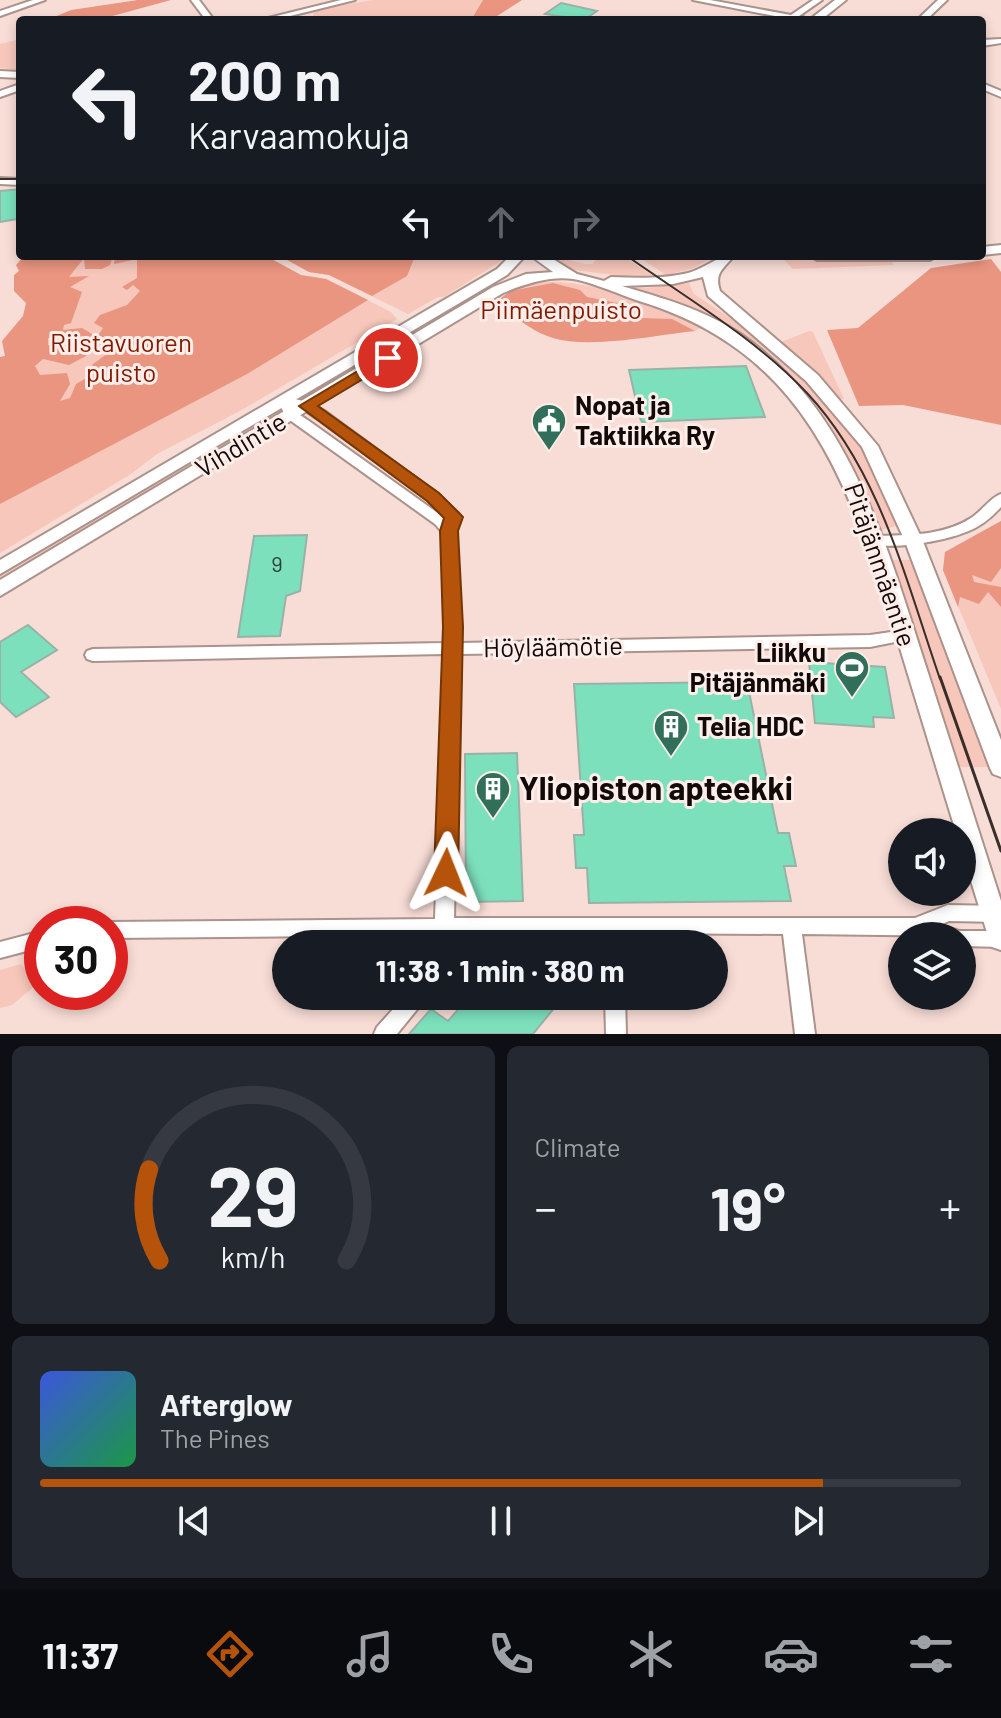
<!DOCTYPE html>
<html lang="en">
<head>
<meta charset="utf-8">
<style>
  :root { --surface:#171b24; --page:#242831; --text:#f1f3f6; --muted:#9ea1a6; --line:#363941; --accent:#b45309 }
  body { margin:0; font-family:Barlow,sans-serif; background:var(--page); color:var(--text); height:100vh; display:flex; flex-direction:column; font-size:30px; white-space:nowrap }
  * { box-sizing:border-box; margin:0 }
  p { font-size:26px; color:var(--muted) }
  .icon { flex:none; width:44px; height:44px; fill:none; stroke:currentColor; stroke-width:2; stroke-linecap:round; stroke-linejoin:round }
  .map { position:relative; height:1034px; overflow:hidden }
  .sheet { display:flex; flex-direction:column; gap:12px; padding:12px; background:#0d0f14; flex:1 }
  .sheet>* { flex:none }
  .banner { position:absolute; left:16px; top:16px; width:970px; height:244px; border-radius:8px; box-shadow:0 4px 12px #0003; background:#171b24; color:var(--text); overflow:hidden }
  .tools { position:absolute; left:888px; top:818px; display:grid; gap:16px }
  .tools a { display:grid; place-items:center; width:88px; height:88px; border-radius:50%; background:var(--surface); box-shadow:0 4px 12px #0003; font-size:40px }
  .speed { position:absolute; left:24px; top:906px; display:flex; gap:16px; font-size:40px; font-weight:700; text-align:center }
  .speed>* { display:grid; place-content:center; width:104px; height:104px; border-radius:50%; background:var(--surface); box-shadow:0 4px 12px #0003; line-height:1 }
  .speed .limit { border:12px solid #d22; background:#fff; color:#111 }
  .pin { position:absolute; display:grid; place-items:center; width:68px; height:68px; color:#fff; margin:-34px; border:4px solid #fff; border-radius:50%; box-shadow:0 2px 8px #0007 }
  .me { position:absolute; width:88px; margin:-44px; rotate:2deg; stroke-linejoin:round; filter:drop-shadow(0 0 6px #0008) }
  .turn { display:flex; align-items:center; gap:28px; height:168px; padding:0 40px; font-size:36px }
  .turn .icon { width:104px; height:104px; stroke-width:2.5 }
  .turn b { display:block; font-size:56px; line-height:68px }
  .lanes { display:flex; align-items:center; height:76px; padding:0 40px; background:#0003; justify-content:center; gap:40px; direction:ltr }
  .lanes .off { opacity:.35 }
  .big { font-size:60px; font-weight:700; line-height:1.1 }
  .sheet .card { flex:1; display:flex; flex-direction:column; justify-content:center; gap:12px; min-width:0; padding:0 28px; border-radius:12px; background:var(--page) }
  .sheet .dial { align-items:center; gap:0 }
  .dial svg { height:208px; overflow:visible; fill:none; stroke:var(--line); stroke-width:7; stroke-linecap:round; text-anchor:middle }
  .dial text { fill:var(--text); stroke:none }
  .song { display:flex; align-items:center; gap:24px }
  .cover { width:96px; height:96px; border-radius:12px; background:linear-gradient(135deg,hsl(230 70% 55%),hsl(140 70% 35%)) }
  .played { height:8px; border-radius:4px; background:linear-gradient(90deg,var(--accent) 85%,var(--line) 85%) }
  .keys { display:flex; justify-content:space-around; direction:ltr }
  .heat { display:flex; justify-content:space-between; align-items:center; font-size:44px; direction:ltr }
  .sheet .tiles { flex:1; display:grid; gap:12px; grid-template-columns:1fr 1fr }
  .card:last-child { grid-column:span 2 }
  .trip { position:absolute; left:272px; top:930px; width:456px; height:80px; border-radius:40px; background:var(--surface); box-shadow:0 4px 12px #0003; font-weight:700; line-height:80px; text-align:center }
  .tab-bar { display:flex; height:128px; justify-content:space-around; align-items:center; background:#090b0e; color:var(--muted) }
  .tab-bar .icon { width:56px; height:56px }
  .tab-bar .selected { color:var(--accent) }
  .tab-bar b { font-size:36px; color:var(--text) }
  .map>svg:first-child { display:block }
  .green { fill:#f7c7bb }
  .forest { fill:#ea9580; fill-rule:evenodd }
  .building { fill:#7ce0bd; stroke:#99b2a8; stroke-width:2 }
  .lines { fill:none; stroke-linecap:round; stroke-linejoin:round }
  .minor-casing { stroke:#ab928b; stroke-width:4 }
  .major-casing { stroke:#ab928b; stroke-width:4 }
  .minor { fill:#fff; fill-rule:evenodd }
  .major { fill:#fff; fill-rule:evenodd }
  .tram-far1 { stroke:#3a2e2b; stroke-width:2 }
  .tram { stroke:#3a2e2b; stroke-width:3 }
  .route { fill:#b45309; stroke:#753606; stroke-width:2 }
  .labels { text-anchor:middle; stroke-width:6; stroke-linejoin:round; paint-order:stroke }
  .number-label { font-size:22px; fill:#2c4035 }
  .park-label { font-size:26px; fill:#7e1b00; stroke:#feede9 }
  .poi-label { font-size:26px; font-weight:bold; fill:#120a08; stroke:#feede9; text-anchor:start }
  .street-label { font-size:26px; fill:#120a08; stroke:#feede9 }
  .near-poi-label { font-size:32px; font-weight:bold; fill:#120a08; stroke:#feede9; text-anchor:start }
</style>
</head>
<body>
<div class="map">
<svg width="1001" height="1034" viewBox="0 0 1001 1034">
  <rect width="100%" height="100%" fill="#f8ddd6"/>
  <path class="green" d="M 373,0 L 483,0 L 471,20 L 312,18 L 315,10 Z
    M 20,39 L 20,71 L 0,68 L 0,44 Z
    M 46,256 L 266,256 L 301,275 L 326,279 L 391,312 L 397,319 L 240,411 L 157,454 L 131,474 L 0,553 L 0,378 Z
    M 280,256 L 509,256 L 444,297 L 438,297 L 408,314 L 329,275 L 309,272 Z
    M 545,256 C 562,256 576,265 593,264 L 598,256 L 623,256 L 655,277 L 622,276 L 566,269 Z
    M 637,256 L 716,256 L 691,269 L 666,275 Z
    M 782,258 L 892,262 L 894,265 L 793,269 Z
    M 542,282 C 592,279 660,307 706,325 L 695,331 C 656,335 591,349 553,338 C 531,331 514,316 496,302 L 519,287 Z
    M 689,283 L 694,294 L 739,324 L 806,377 L 867,452 L 900,525 L 878,531 L 869,507 L 759,353 L 619,287 L 645,288 Z
    M 809,331 L 813,332 L 844,399 L 840,399 L 781,342 Z
    M 232,435 L 239,437 L 0,582 L 0,575 Z
    M 1001,521 L 1001,709 L 943,570 L 945,552 Z
    M 889,560 L 915,560 L 990,767 L 956,767 Z
    M 21,964 L 29,975 L 42,974 L 42,980 L 12,1005 L 0,1008 L 0,970 Z"/>
  <path class="forest" d="M 138,0 L 171,0 L 98,20 L 47,20 L 71,10 Z
    M 483,0 L 522,0 L 491,20 L 471,20 Z
    M 24,256 L 113,256 L 110,265 L 102,269 L 85,269 L 84,258 L 69,277 L 89,276 L 70,287 L 82,292 L 71,323 L 64,325 L 63,330 L 82,328 L 97,337 L 103,328 L 94,323 L 100,315 L 127,305 L 140,291 L 133,285 L 127,290 L 122,287 L 137,278 L 137,259 L 114,264 L 115,256 L 266,256 L 301,275 L 326,279 L 368,300 L 247,374 L 0,504 L 0,357 L 5,356 L 2,341 L 23,316 L 26,303 L 14,291 L 14,275 L 19,271 L 16,265 ZM 67,335 L 107,338 L 108,353 L 93,364 L 88,377 L 76,384 L 70,398 L 60,401 L 70,384 L 67,373 L 40,375 L 35,366 L 43,359 L 69,365 L 86,356 L 87,353 L 81,353 L 84,347 L 75,343 L 65,348 L 48,345 L 48,338 Z
    M 280,256 L 415,256 L 407,276 L 372,296 L 329,275 L 309,272 Z
    M 991,259 L 1001,272 L 1001,425 L 903,405 L 859,406 L 827,330 L 858,328 L 931,268 Z
    M 553,283 L 580,290 L 587,297 L 617,303 L 626,313 L 639,318 L 672,319 L 695,331 C 656,335 591,349 553,338 C 531,331 514,316 496,302 L 510,291 Z
    M 1001,521 L 1001,568 L 991,582 L 972,575 L 974,582 L 1001,587 L 1001,607 L 988,592 L 979,604 L 960,597 L 958,607 L 943,570 L 945,552 Z"/>
  <path class="building" d="M 561,3 L 597,11 L 584,20 L 545,14 Z
    M 20,189 L 20,215 L 17,219 L 0,222 L 0,191 Z
    M 746,366 L 765,417 L 642,422 L 640,418 L 629,370 Z
    M 307,535 L 300,591 L 286,596 L 280,636 L 238,637 L 254,536 Z
    M 28,625 L 57,650 L 21,672 L 49,697 L 16,717 L 0,702 L 0,642 Z
    M 809,662 L 885,667 L 894,718 L 873,717 L 874,727 L 815,723 Z
    M 747,682 L 778,833 L 789,833 L 796,866 L 784,866 L 791,901 L 589,903 L 587,868 L 576,868 L 574,835 L 584,835 L 574,684 Z
    M 517,753 L 523,901 L 466,902 L 465,754 Z
    M 470,996 L 564,996 L 533,1034 L 409,1034 L 431,1009 L 448,1021 Z"/>
  <g class="lines">
    <defs>
      <path id="minor" d="M 33,0 L 45,0 L 0,16 L 0,11 Z
        M 191,0 L 199,0 L 214,20 L 206,20 Z
        M 341,0 L 355,0 L 274,20 L 260,20 Z
        M 693,0 L 710,0 L 791,15 L 813,0 L 822,0 L 799,16 L 811,20 L 784,20 L 785,18 Z
        M 938,0 L 947,0 L 926,20 L 917,20 Z
        M 1001,39 L 1001,43 L 982,46 L 982,40 Z
        M 0,71 L 20,72 L 20,78 L 0,77 Z
        M 982,83 L 1001,91 L 1001,97 L 982,89 Z
        M 20,84 L 20,90 L 0,97 L 0,91 Z
        M 0,178 L 20,179 L 20,185 L 0,184 Z
        M 283,396 L 311,403 L 326,412 L 438,494 L 459,514 L 461,517 L 456,531 L 460,643 L 870,635 L 905,630 L 910,631 L 913,635 L 910,639 L 870,647 L 460,654 L 454,918 L 915,918 L 948,905 L 1001,906 L 1001,922 L 949,921 L 940,925 L 959,931 L 1001,931 L 1001,947 L 962,946 L 962,936 L 802,934 L 815,1034 L 795,1034 L 783,934 L 622,933 L 623,944 L 603,944 L 603,933 L 454,935 L 454,944 L 434,944 L 435,935 L 110,938 L 110,924 L 104,924 L 110,922 L 435,919 L 444,654 L 93,661 L 87,659 L 85,655 L 87,651 L 93,649 L 445,643 L 442,532 L 435,524 L 287,418 L 277,400 ZM 294,406 L 303,409 L 316,418 L 428,500 L 447,518 L 446,519 L 309,421 L 297,413 Z
        M 1001,494 L 1001,507 C 991,518 980,527 966,532 C 948,540 883,553 869,541 L 876,536 C 908,535 943,536 971,518 C 982,511 990,498 1001,494 Z
        M 42,931 L 42,947 L 0,958 L 0,942 Z
        M 405,996 L 428,996 L 397,1034 L 374,1034 L 377,1027 Z
        M 605,996 L 625,996 L 626,1034 L 606,1034 Z"/>
      <path id="major" d="M 835,0 L 846,0 L 821,20 L 809,20 Z
        M 1001,245 L 1001,253 L 982,255 L 982,247 Z
        M 510,256 L 525,256 L 507,275 L 0,574 L 0,560 L 497,269 Z
        M 531,256 L 548,256 L 577,274 L 604,281 L 611,277 C 636,278 663,279 688,273 C 706,268 716,256 734,256 C 723,269 714,273 720,291 L 818,375 L 878,446 L 922,539 L 1001,740 L 1001,777 L 993,774 L 990,768 L 904,539 L 862,447 L 806,381 L 708,296 L 703,277 L 673,284 L 622,286 C 662,298 703,309 739,333 C 853,410 889,554 929,676 C 953,751 977,826 1001,901 L 1001,950 L 992,947 L 989,939 L 962,852 L 962,832 L 956,832 C 936,766 916,701 896,635 C 848,481 806,351 636,300 C 619,294 588,281 573,279 C 549,276 525,284 503,293 L 0,596 L 0,580 L 493,287 L 526,274 L 553,272 Z
        M 810,256 L 937,256 L 930,260 L 817,260 Z"/>
    </defs>
    <use href="#minor" class="minor-casing"/>
    <use href="#major" class="major-casing"/>
    <use href="#minor" class="minor"/>
    <use href="#major" class="major"/>
    <path class="tram-far1" d="M 0,179 L 20,179
      M 627,256 C 688,299 755,338 807,393 C 880,471 906,581 940,679"/>
    <path class="tram" d="M 940,677 L 1001,851"/>
  </g>
  <path class="route" d="M 388,353 L 395,358 L 393,361 L 318,406 L 439,493 L 463,517 L 458,531 L 463,627 L 458,873 L 454,880 L 446,883 L 437,880 L 434,873 L 443,627 L 440,531 L 444,518 L 427,501 L 299,406 Z"/>
  <defs>
    <symbol id="civic-pin" viewBox="-11 -11 22 30"><path d="M0 17L-7.5 6A9.5 9.5 0 1 1 7.5 6Z" fill="#326f5a" stroke="#feede9"/><path d="M-.6-6.5H3V-4.5H.6V-3L4-1V1h2V6H-6V1h2V-1L-.6-3ZM-1.2 2.5V6h2.4V2.5Z" fill="#fff"/></symbol>
    <symbol id="stadium-pin" viewBox="-11 -11 22 30"><path d="M0 17L-7.5 6A9.5 9.5 0 1 1 7.5 6Z" fill="#326f5a" stroke="#feede9"/><path d="M0-5a6.5 5 0 1 0 0 10a6.5 5 0 1 0 0-10ZM-3.5-1.8h7v3.6h-7Z" fill="#fff"/></symbol>
    <symbol id="building-pin" viewBox="-11 -11 22 30"><path d="M0 17L-7.5 6A9.5 9.5 0 1 1 7.5 6Z" fill="#326f5a" stroke="#feede9"/><path d="M-4-6H4V6H1V3H-1V6H-4ZM-2.5-4.3h1.7v1.8h-1.7ZM.8-4.3h1.7v1.8H.8ZM-2.5-1h1.7V.8h-1.7ZM.8-1h1.7V.8H.8Z" fill="#fff"/></symbol>
  </defs>
  <g fill-rule="evenodd">
    <use href="#civic-pin" x="529" y="401" width="40" height="54"/>
    <use href="#stadium-pin" x="832" y="648" width="40" height="54"/>
    <use href="#building-pin" x="651" y="707" width="40" height="54"/>
    <use href="#building-pin" x="473" y="769" width="40" height="54"/>
  </g>
  <g class="labels">
    <g class="number-label">
      <text x="277" y="572">9</text>
    </g>
    <g class="park-label">
      <text x="561" y="319">Piimäenpuisto</text>
      <text x="121" y="352">Riistavuoren<tspan x="121" dy="30">puisto</tspan></text>
    </g>
    <g class="poi-label">
      <text x="575" y="415">Nopat ja<tspan x="575" dy="30">Taktiikka Ry</tspan></text>
      <text x="826" y="662" text-anchor="end">Liikku<tspan x="826" dy="30">Pitäjänmäki</tspan></text>
      <text x="697" y="736">Telia HDC</text>
    </g>
    <g class="street-label">
      <text transform="translate(241 445) rotate(-31)" y="9">Vihdintie</text>
      <text transform="translate(880 565) rotate(71)" y="9">Pitäjänmäentie</text>
      <text transform="translate(553 647) rotate(-1)" y="9">Höyläämötie</text>
    </g>
    <g class="near-poi-label">
      <text x="519" y="800">Yliopiston apteekki</text>
    </g>
  </g>
</svg>
<div class="tools">
<a><svg class="icon" aria-label="sound" viewBox="0 0 24 24"><path d="M4 9h4l5-4v14l-5-4H4zM17 9q2 3 0 6"/></svg></a>
<a><svg class="icon" aria-label="layers" viewBox="0 0 24 24"><path d="M12 4l9 5-9 5-9-5zM3 14l9 5 9-5"/></svg></a>
</div>
<div class="speed"><div class="limit">30</div></div>
<div class="pin" style="left:388px;top:358px;background:#d93025"><svg class="icon" aria-label="arrive" viewBox="0 0 24 24"><path d="M6 21V4h12l-3 4 3 4H6"/></svg></div>
<svg class="me" style="left:446px;top:873px" viewBox="-20 -20 40 40"><path d="M0-17L14 15 0 8-14 15z" fill="#b45309" stroke="#fff" stroke-width="4"/></svg>
<div class="trip">11:38 · 1 min · 380 m</div>
<div class="banner">
<div class="turn"><svg class="icon" aria-label="left" viewBox="0 0 24 24"><path d="M17 20v-9H6M10 6l-5 5 5 5"/></svg><div><b>200 m</b>Karvaamokuja</div></div>
<div class="lanes"><svg class="icon" aria-label="left" viewBox="0 0 24 24"><path d="M17 20v-9H6M10 6l-5 5 5 5"/></svg><svg class="icon off" aria-label="ahead" viewBox="0 0 24 24"><path d="M12 20V5M6 11l6-6 6 6"/></svg><svg class="icon off" aria-label="right" viewBox="0 0 24 24"><path d="M7 20v-9h11M14 6l5 5-5 5"/></svg></div>
</div>
</div>
<section class="sheet">
<div class="tiles">
<div class="card dial"><svg viewBox="0 0 100 80">
<path d="M14 69A42 42 0 1 1 86 69"/>
<path d="M14 69A42 42 0 0 1 10 34" stroke="#b45309"/>
<text x="50" y="56" font-size="32" font-weight="700">29</text>
<text x="50" y="72" font-size="11">km/h</text>
</svg></div>
<div class="card"><p>Climate</p>
<div class="heat"><a>−</a><b class="big">19°</b><a>+</a></div>
</div>
<div class="card">
<div class="song"><i class="cover"></i><div><b>Afterglow</b><p>The Pines</p></div></div>
<div class="played"></div>
<div class="keys"><svg class="icon" aria-label="previous" viewBox="0 0 24 24"><path d="M18 5L8 12l10 7zM5 5v14"/></svg><svg class="icon" aria-label="pause" viewBox="0 0 24 24"><path d="M8 5v14M16 5v14"/></svg><svg class="icon" aria-label="next" viewBox="0 0 24 24"><path d="M6 5l10 7-10 7zM19 5v14"/></svg></div>
</div>
</div>
</section>
<nav class="tab-bar">
<b>11:37</b>
<svg class="icon selected" aria-label="directions" viewBox="0 0 24 24"><path d="M12 3l9 9-9 9-9-9zM9 14v-3h6M13 9l2 2-2 2"/></svg>
<svg class="icon" aria-label="music" viewBox="0 0 24 24"><path d="M9 18V5l10-2v13"/><circle cx="6" cy="18" r="3"/><circle cx="16" cy="16" r="3"/></svg>
<svg class="icon" aria-label="phone" viewBox="0 0 24 24"><path d="M5 4h4l2 5-3 2q2 4 5 5l2-3 5 2v4C11 20 4 13 5 4z"/></svg>
<svg class="icon" aria-label="climate" viewBox="0 0 24 24"><path d="M12 3v18M4 7l16 10M4 17L20 7"/></svg>
<svg class="icon" aria-label="car" viewBox="0 0 24 24"><path d="M5 17H2v-5l4-1 3-4h7l3 4 3 1v5h-3M9 17h6M6 11h13"/><circle cx="7" cy="17" r="2"/><circle cx="17" cy="17" r="2"/></svg>
<svg class="icon" aria-label="filters" viewBox="0 0 24 24"><path d="M4 7h16M4 17h16"/><circle cx="9" cy="7" r="2"/><circle cx="15" cy="17" r="2"/></svg>
</nav>
</body>
</html>
